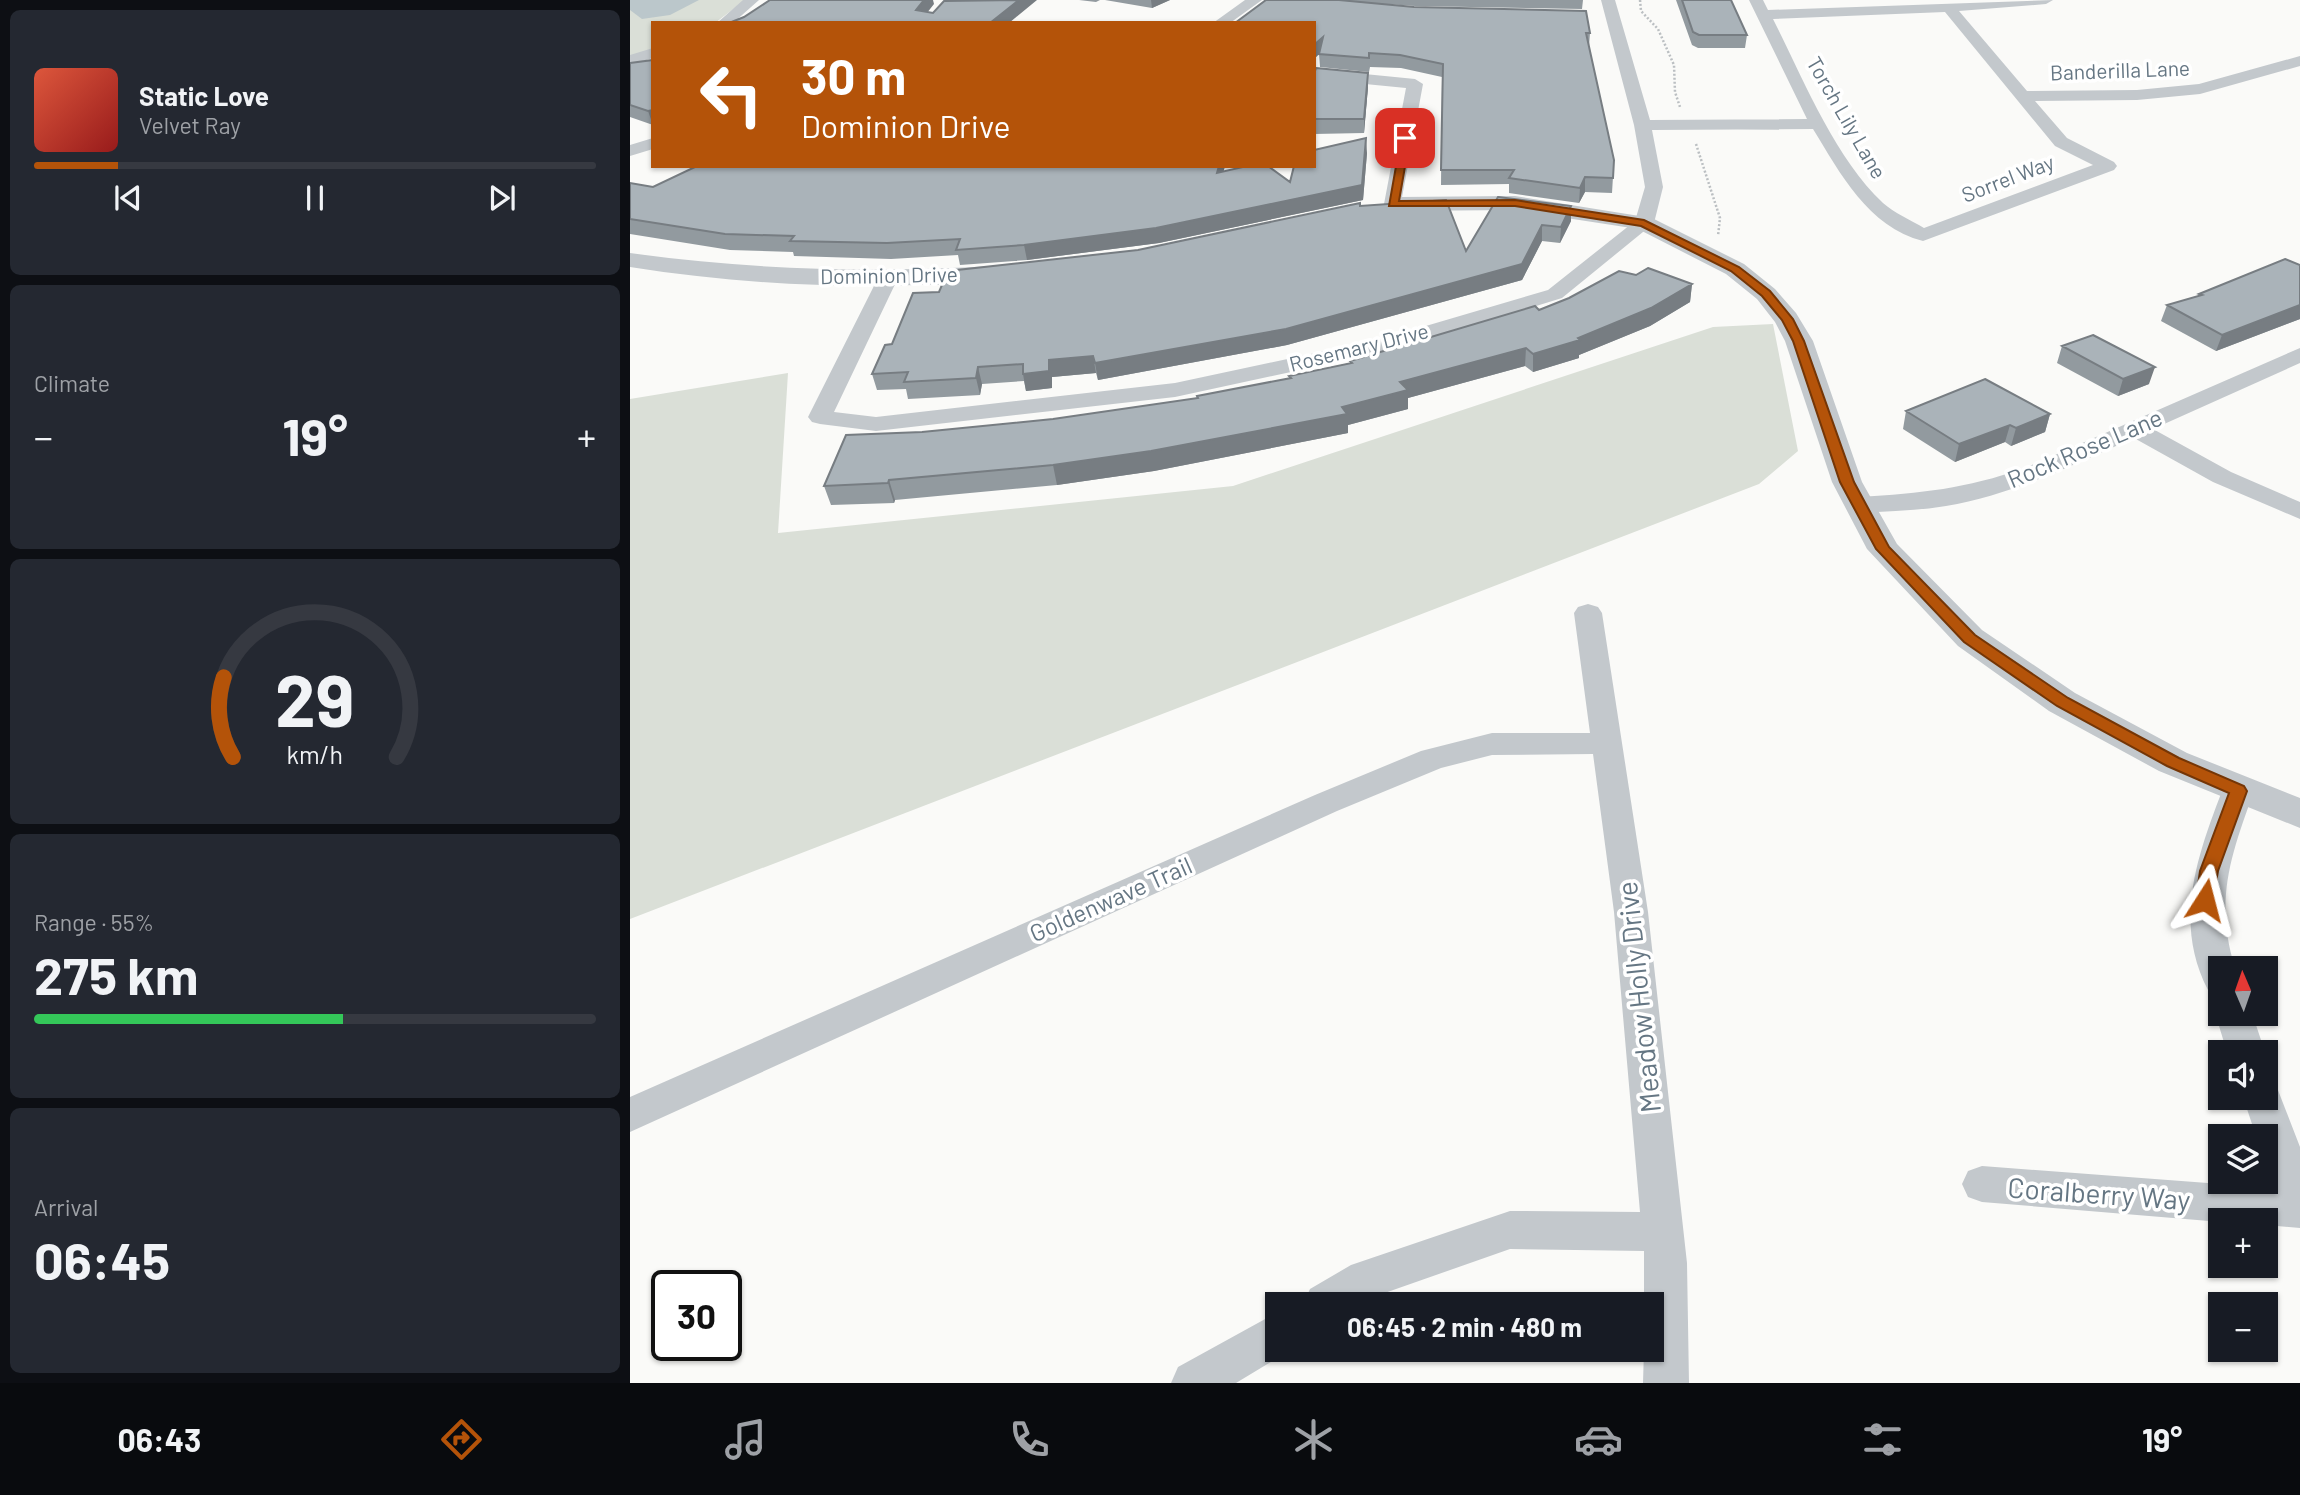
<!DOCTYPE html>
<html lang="en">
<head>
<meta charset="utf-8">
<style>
  :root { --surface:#171b24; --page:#242831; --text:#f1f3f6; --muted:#9ea1a6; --line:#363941; --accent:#b45309 }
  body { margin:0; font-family:Barlow,sans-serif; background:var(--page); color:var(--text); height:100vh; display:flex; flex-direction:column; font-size:26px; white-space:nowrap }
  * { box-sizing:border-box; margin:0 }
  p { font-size:23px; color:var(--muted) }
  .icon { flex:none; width:38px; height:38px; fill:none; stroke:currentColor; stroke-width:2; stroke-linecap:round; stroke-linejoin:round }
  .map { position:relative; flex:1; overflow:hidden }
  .panel { display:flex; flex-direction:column; gap:10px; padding:10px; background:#0d0f14; width:630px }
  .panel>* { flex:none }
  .hud { position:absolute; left:21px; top:21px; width:665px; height:147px; border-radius:0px; box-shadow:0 2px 5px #0004; background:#b45309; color:#fff; overflow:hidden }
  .needle { width:46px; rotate:358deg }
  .tools { position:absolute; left:1578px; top:956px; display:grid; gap:14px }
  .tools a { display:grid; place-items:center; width:70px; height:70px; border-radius:0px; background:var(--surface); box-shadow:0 2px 5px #0004; font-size:35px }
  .speed { position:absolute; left:21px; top:1270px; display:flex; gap:14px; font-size:35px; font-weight:700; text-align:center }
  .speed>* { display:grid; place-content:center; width:91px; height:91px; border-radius:50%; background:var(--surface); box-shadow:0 2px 5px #0004; line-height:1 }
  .speed .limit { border:4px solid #111; border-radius:10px; background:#fff; color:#111 }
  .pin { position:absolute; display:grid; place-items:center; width:60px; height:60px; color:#fff; margin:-30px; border-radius:14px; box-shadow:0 4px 10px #0006 }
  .me { position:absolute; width:77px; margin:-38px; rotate:9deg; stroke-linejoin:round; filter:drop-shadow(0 0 5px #0008) }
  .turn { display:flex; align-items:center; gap:24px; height:147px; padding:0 35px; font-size:32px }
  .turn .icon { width:91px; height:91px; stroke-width:2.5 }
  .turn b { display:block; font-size:49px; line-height:60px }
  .big { font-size:52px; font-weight:700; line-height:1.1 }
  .panel .tile { flex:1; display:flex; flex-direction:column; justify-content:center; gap:10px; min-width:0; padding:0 24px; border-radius:10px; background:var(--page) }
  .panel .dial { align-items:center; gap:0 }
  .dial svg { height:182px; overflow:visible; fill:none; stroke:var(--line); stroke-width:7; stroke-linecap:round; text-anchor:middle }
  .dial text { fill:var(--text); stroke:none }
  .song { display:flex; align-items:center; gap:21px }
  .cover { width:84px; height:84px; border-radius:10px; background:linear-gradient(135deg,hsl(10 70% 55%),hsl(0 70% 35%)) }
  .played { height:7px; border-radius:4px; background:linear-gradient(90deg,var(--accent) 15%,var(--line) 15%) }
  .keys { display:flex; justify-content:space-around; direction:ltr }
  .heat { display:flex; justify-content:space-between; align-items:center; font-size:38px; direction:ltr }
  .charge { height:10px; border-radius:5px; background:linear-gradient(90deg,#34c759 55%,var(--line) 0) }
  .trip { position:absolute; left:635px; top:1292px; width:399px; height:70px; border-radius:0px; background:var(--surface); box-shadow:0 2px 5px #0004; font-weight:700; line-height:70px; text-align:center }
  .tab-bar { display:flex; height:112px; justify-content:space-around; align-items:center; background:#090b0e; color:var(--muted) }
  .tab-bar .icon { width:49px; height:49px }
  .tab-bar .on { color:var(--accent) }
  .tab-bar b { font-size:32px; color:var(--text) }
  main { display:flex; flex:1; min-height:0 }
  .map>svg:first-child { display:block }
  .green { fill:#dadfd7 }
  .water { fill:#bbc7cb }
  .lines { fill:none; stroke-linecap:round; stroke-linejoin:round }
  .path { stroke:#bbbfc2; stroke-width:2.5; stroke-dasharray:2 2; stroke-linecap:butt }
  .minor { fill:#c3c8cc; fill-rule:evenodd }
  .tertiary { fill:#c3c8cc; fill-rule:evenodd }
  .wall { fill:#929a9f }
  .shaded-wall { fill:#777d82 }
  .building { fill:#aab3b9; stroke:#777d82; stroke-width:2 }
  .route { fill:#b45309; stroke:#753606; stroke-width:2 }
  .labels { text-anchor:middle; stroke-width:7; stroke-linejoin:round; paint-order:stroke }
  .far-street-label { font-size:21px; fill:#657683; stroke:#fff }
  .street-label { font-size:24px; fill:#657683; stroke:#fff }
  .near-street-label { font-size:28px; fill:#657683; stroke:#fff }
</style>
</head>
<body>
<main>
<section class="panel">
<div class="tile">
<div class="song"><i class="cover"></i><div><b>Static Love</b><p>Velvet Ray</p></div></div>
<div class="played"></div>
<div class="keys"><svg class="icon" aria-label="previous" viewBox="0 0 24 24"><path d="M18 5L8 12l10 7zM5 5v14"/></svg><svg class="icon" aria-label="pause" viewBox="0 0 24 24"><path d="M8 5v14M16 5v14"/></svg><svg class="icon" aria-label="next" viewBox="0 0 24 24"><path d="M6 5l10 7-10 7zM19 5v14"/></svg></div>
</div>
<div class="tile"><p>Climate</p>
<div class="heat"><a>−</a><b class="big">19°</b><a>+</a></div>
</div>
<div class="tile dial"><svg viewBox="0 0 100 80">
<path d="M14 69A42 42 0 1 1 86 69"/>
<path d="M14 69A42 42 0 0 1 10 34" stroke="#b45309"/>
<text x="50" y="56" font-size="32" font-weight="700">29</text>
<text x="50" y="72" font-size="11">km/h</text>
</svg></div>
<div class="tile"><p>Range · 55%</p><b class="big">275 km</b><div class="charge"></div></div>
<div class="tile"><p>Arrival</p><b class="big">06:45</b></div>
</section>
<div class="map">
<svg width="1670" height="1383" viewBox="0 0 1670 1383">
  <rect width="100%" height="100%" fill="#fafaf8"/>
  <path class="green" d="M 0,0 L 115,0 L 85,23 L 23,23 L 23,49 L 0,57 Z
    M 1143,324 L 1168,451 L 1129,484 L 0,919 L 0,399 L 158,373 L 148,533 L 603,486 L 1083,327 Z"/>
  <path class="water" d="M 0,0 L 69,0 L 40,15 L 12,19 L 0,10 Z"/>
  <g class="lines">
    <path class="path" d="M 1010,0 L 1011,11 L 1028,29 L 1044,65 L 1045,92 L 1050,107
      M 1066,144 L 1090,218 L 1088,236"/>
    <path class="minor" d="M 113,0 L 129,0 L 103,23 L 87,23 Z
      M 615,0 L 632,0 L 600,23 L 583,23 Z
      M 971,0 L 985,0 L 1020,120 L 1177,119 L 1119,0 L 1133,0 L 1138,10 L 1423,0 L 1416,4 L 1329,11 L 1397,91 L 1507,90 L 1569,84 L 1670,56 L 1670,66 L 1570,94 L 1507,100 L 1405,101 L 1437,138 L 1484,162 L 1487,166 L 1484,170 L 1293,241 C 1238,227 1210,173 1183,129 L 1022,130 L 1033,187 L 1024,223 L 932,298 L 768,349 L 545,397 L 246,431 L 190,424 L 182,422 L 178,417 L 248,278 L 258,272 L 268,278 L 204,412 L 246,417 L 545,383 L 755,338 L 918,290 L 1005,221 L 1015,187 L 1004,125 ZM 1315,12 L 1425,146 L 1463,165 L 1294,228 C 1281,220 1264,213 1253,203 C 1204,157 1173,78 1143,19 Z
      M 23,48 L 23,58 L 0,65 L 0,55 Z
      M 684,69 L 785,79 L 793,84 L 770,208 L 763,210 L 754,204 L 776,88 L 684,79 Z
      M 23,138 L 23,149 L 0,156 L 0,145 Z
      M 1670,348 L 1670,363 L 1523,429 L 1601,472 L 1670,502 L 1670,519 L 1583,482 L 1504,438 C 1443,465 1382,495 1316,506 C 1287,511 1258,511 1229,513 L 1220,510 L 1216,505 L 1220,500 L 1229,497 C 1293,493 1334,489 1395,468 Z
      M 958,604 L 968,607 L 972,613 L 1018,912 L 1057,1263 L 1059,1383 L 1013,1383 L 1014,1349 L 1022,1349 L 1022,1304 L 1014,1304 L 1014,1251 L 880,1249 L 749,1295 L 735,1304 L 673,1304 L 680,1289 L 721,1265 L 880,1211 L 1010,1212 L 984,912 L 963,754 L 862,755 L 811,768 L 707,811 L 0,1132 L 0,1097 L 685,795 L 791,751 L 862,733 L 960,733 L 944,613 L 948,607 Z
      M 1608,780 L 1619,783 L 1624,791 C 1601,855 1584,900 1605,968 L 1591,968 L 1591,994 L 1578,990 C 1543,922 1567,857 1592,791 L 1597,783 Z
      M 1590,1002 L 1591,1013 L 1622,1013 L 1635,1052 L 1597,1052 L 1585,1013 Z
      M 1636,1082 L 1646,1085 L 1670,1147 L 1670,1228 L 1636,1225 L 1636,1220 L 1591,1222 L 1352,1202 L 1338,1197 L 1332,1184 L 1338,1171 L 1352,1166 L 1644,1188 L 1636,1165 L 1636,1136 L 1626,1136 L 1613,1097 L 1636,1097 Z
      M 648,1312 L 648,1349 L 662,1349 L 606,1383 L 541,1383 L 548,1367 Z"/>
    <path class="tertiary" d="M 885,196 L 1022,218 L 1114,264 L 1145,289 L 1166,313 L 1183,341 L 1232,482 L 1267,544 L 1352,630 L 1445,693 L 1557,753 L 1670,798 L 1670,828 L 1529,771 L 1419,711 L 1328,646 L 1237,549 L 1202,482 L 1155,341 L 1145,322 L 1127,299 L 1096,274 L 1008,229 L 885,210 L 769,211 L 761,209 L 757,204 L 761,199 L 769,197 Z
      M 0,253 C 121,270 242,273 364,266 L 373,269 L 377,274 L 373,279 C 346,286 315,284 288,285 C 191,288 95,282 0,267 Z"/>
  </g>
  <path class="wall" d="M 449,0 L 470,0 L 466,2 Z
    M 475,0 L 540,0 L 522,8 Z
    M 636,0 L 953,0 L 952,9 L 785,6 L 756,4 L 960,33 L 959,46 L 984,160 L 982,193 L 955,192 L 949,203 L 879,193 L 879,184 L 811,185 L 812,77 L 771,68 L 740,67 L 739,72 L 690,67 L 689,54 L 684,59 L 684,23 Z
    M 1046,0 L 1101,0 L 1117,35 L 1115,48 L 1068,48 L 1062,45 Z
    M 23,60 L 23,125 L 0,117 L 0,63 Z
    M 738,73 L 738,87 L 734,133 L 684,134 L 684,74 Z
    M 737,153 L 733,200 L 529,243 L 397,260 L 330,265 L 328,255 L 261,259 L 164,256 L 163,252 L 100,250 L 0,234 L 0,183 L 23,187 L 595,166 L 593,172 L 660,182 Z
    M 730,206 L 836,251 L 941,206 L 941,221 L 930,243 L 912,241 L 892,280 L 657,345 L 468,380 L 466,373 L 422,377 L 422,388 L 396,391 L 394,381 L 352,384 L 350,395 L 278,399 L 276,389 L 247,390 L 242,374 L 262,344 L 309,292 Z
    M 1670,265 L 1670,319 L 1586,351 L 1531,321 L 1537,305 L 1568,296 L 1569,294 Z
    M 1006,275 L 1062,284 L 1060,302 L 1020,326 L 949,355 L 949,358 L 903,372 L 895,366 L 778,398 L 778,409 L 718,425 L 718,433 L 524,471 L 427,485 L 265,500 L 264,503 L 201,505 L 194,486 L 292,432 L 423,419 L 567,398 L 567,396 L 660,379 L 659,376 L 720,363 L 720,361 L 909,310 Z
    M 1432,346 L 1519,384 L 1488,396 L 1427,363 Z
    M 1276,411 L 1420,414 L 1415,432 L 1381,446 L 1375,442 L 1325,462 L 1273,429 Z"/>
  <path class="shaded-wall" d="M 294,0 L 303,0 L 304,4 L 289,23 L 286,10 Z
    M 389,0 L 407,0 L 379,23 L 360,23 Z
    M 521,0 L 540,0 L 522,8 Z
    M 693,37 L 693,50 L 684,59 L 684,45 Z
    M 738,73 L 738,87 L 734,133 L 734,119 Z
    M 23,110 L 23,125 L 18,111 Z
    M 736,138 L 737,153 L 733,200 L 529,243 L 397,260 L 394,245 L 732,185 Z
    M 589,166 L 595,166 L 589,188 L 587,173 Z
    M 955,177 L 955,192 L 949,203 L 950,188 Z
    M 941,206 L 941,221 L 930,243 L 931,227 Z
    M 912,225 L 912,241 L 892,280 L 657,345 L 468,380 L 465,363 L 656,329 Z
    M 1062,284 L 1060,302 L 1020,326 L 949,355 L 949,358 L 903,372 L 903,354 L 948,338 Z
    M 1670,305 L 1670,319 L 1586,351 L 1592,335 Z
    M 896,348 L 895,366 L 778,398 L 778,409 L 718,425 L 718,433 L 524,471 L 427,485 L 423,465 L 712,407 L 770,382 Z
    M 463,356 L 466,373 L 422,377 L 422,388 L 396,391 L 393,374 L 419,360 Z
    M 348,367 L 352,384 L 350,395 L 346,378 Z
    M 1525,367 L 1519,384 L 1488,396 L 1493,379 Z
    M 1420,414 L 1415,432 L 1381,446 L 1386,428 Z
    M 1380,425 L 1375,442 L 1325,462 L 1329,444 Z
    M 259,480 L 265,500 L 264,503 L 258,483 Z"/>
  <path class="building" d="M 140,0 L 294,0 L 286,10 L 303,13 L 314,1 L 389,0 L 360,23 L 99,23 L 114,17 Z
    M 636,0 L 709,0 L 784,7 L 956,11 L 960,33 L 956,33 L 984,160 L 983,178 L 955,177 L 950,188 L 879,178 L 884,170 L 811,170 L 813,64 L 770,55 L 739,53 L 739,58 L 689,54 L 693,37 L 684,45 L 684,23 L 605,23 Z
    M 1052,0 L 1101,0 L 1117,35 L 1069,35 L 1063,32 Z
    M 23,60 L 23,110 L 18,111 L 0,105 L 0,63 Z
    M 686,68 L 738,73 L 734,119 L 684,119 L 684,74 Z
    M 736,138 L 732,185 L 526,228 L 394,245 L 326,250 L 330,239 L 257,243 L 160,241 L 164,236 L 95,234 L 0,219 L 0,183 L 23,187 L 67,166 L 589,166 L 587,173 L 617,166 L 638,166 L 660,182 L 664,166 L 684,166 L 684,150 Z
    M 868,197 L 941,206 L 931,227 L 912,225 L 892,264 L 656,329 L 465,363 L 463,356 L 419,360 L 419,371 L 393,374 L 393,364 L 348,367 L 346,378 L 274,382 L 278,372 L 242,374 L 255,345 L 262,344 L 283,293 L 309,292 L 318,271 L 508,250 L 730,203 L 730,206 L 816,200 L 836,251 Z
    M 1655,259 L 1670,265 L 1670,305 L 1592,335 L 1537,305 L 1572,295 L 1569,294 Z
    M 1018,268 L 1062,284 L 1021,308 L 948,338 L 950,340 L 903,354 L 896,348 L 770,382 L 778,390 L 712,407 L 717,414 L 521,451 L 423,465 L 259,480 L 258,483 L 194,486 L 216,435 L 292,432 L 423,419 L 568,398 L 567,396 L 661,378 L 659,376 L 722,363 L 720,361 L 905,306 L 909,310 L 939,298 L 989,271 L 1006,275 Z
    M 1463,335 L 1525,367 L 1493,379 L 1432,346 Z
    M 1355,379 L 1420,414 L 1386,428 L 1380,425 L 1329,444 L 1276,411 Z"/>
  <path class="route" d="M 775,135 L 780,138 L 769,201 L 885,200 L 1014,220 L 1109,267 L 1140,291 L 1163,319 L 1174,341 L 1224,482 L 1259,547 L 1345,635 L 1438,698 L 1549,758 L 1614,786 L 1617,791 L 1588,871 L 1582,905 L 1575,907 L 1566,900 L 1570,871 L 1599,793 L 1537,766 L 1427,706 L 1334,642 L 1246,549 L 1210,482 L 1163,341 L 1152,320 L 1132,296 L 1101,271 L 1011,226 L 885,206 L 759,206 L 771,138 Z"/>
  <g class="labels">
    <g class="far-street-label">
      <text transform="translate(1490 71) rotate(-2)" y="7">Banderilla Lane</text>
      <text transform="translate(1216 118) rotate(60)" y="7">Torch Lily Lane</text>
      <text transform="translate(1378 179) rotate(-21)" y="7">Sorrel Way</text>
      <text transform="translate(259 276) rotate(-1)" y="7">Dominion Drive</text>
      <text transform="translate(729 348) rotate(-14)" y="7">Rosemary Drive</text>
    </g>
    <g class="street-label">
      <text transform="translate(1455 449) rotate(-23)" y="8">Rock Rose Lane</text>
      <text transform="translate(481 900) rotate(-24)" y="8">Goldenwave Trail</text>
    </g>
    <g class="near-street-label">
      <text transform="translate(1009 997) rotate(-96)" y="10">Meadow Holly Drive</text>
      <text transform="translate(1469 1194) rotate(4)" y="10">Coralberry Way</text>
    </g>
  </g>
</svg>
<div class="tools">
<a><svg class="needle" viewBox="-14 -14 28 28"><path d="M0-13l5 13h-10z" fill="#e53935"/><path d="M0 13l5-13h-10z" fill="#9ea1a6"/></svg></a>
<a><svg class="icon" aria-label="sound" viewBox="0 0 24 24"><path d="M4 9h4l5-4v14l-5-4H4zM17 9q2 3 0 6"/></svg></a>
<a><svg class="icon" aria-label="layers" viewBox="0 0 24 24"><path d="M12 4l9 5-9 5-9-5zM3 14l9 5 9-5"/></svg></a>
<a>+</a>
<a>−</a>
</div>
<div class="speed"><div class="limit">30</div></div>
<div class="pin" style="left:775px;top:138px;background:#d93025"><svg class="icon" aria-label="arrive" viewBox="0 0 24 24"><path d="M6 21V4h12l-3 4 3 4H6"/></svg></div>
<svg class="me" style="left:1575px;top:900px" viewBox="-20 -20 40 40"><path d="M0-17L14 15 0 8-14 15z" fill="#b45309" stroke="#fff" stroke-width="4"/></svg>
<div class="trip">06:45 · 2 min · 480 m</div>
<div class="hud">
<div class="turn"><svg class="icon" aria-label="left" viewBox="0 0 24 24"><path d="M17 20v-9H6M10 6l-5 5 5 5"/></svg><div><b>30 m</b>Dominion Drive</div></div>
</div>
</div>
</main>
<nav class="tab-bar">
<b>06:43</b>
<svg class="icon on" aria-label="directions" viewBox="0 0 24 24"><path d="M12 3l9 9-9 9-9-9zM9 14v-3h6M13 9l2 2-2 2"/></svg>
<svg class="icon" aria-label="music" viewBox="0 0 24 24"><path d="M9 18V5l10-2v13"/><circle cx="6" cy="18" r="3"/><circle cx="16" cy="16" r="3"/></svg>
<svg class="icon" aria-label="phone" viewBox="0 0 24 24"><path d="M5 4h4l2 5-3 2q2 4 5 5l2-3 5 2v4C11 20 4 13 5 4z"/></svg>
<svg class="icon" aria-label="climate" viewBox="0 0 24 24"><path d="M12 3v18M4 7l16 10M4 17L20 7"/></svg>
<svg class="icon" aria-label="car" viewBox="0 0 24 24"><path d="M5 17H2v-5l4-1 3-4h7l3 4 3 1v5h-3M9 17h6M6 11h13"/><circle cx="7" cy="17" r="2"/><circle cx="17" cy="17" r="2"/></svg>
<svg class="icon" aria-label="filters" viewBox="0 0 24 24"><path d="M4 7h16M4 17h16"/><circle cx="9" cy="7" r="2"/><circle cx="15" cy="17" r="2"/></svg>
<b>19°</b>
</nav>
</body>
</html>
